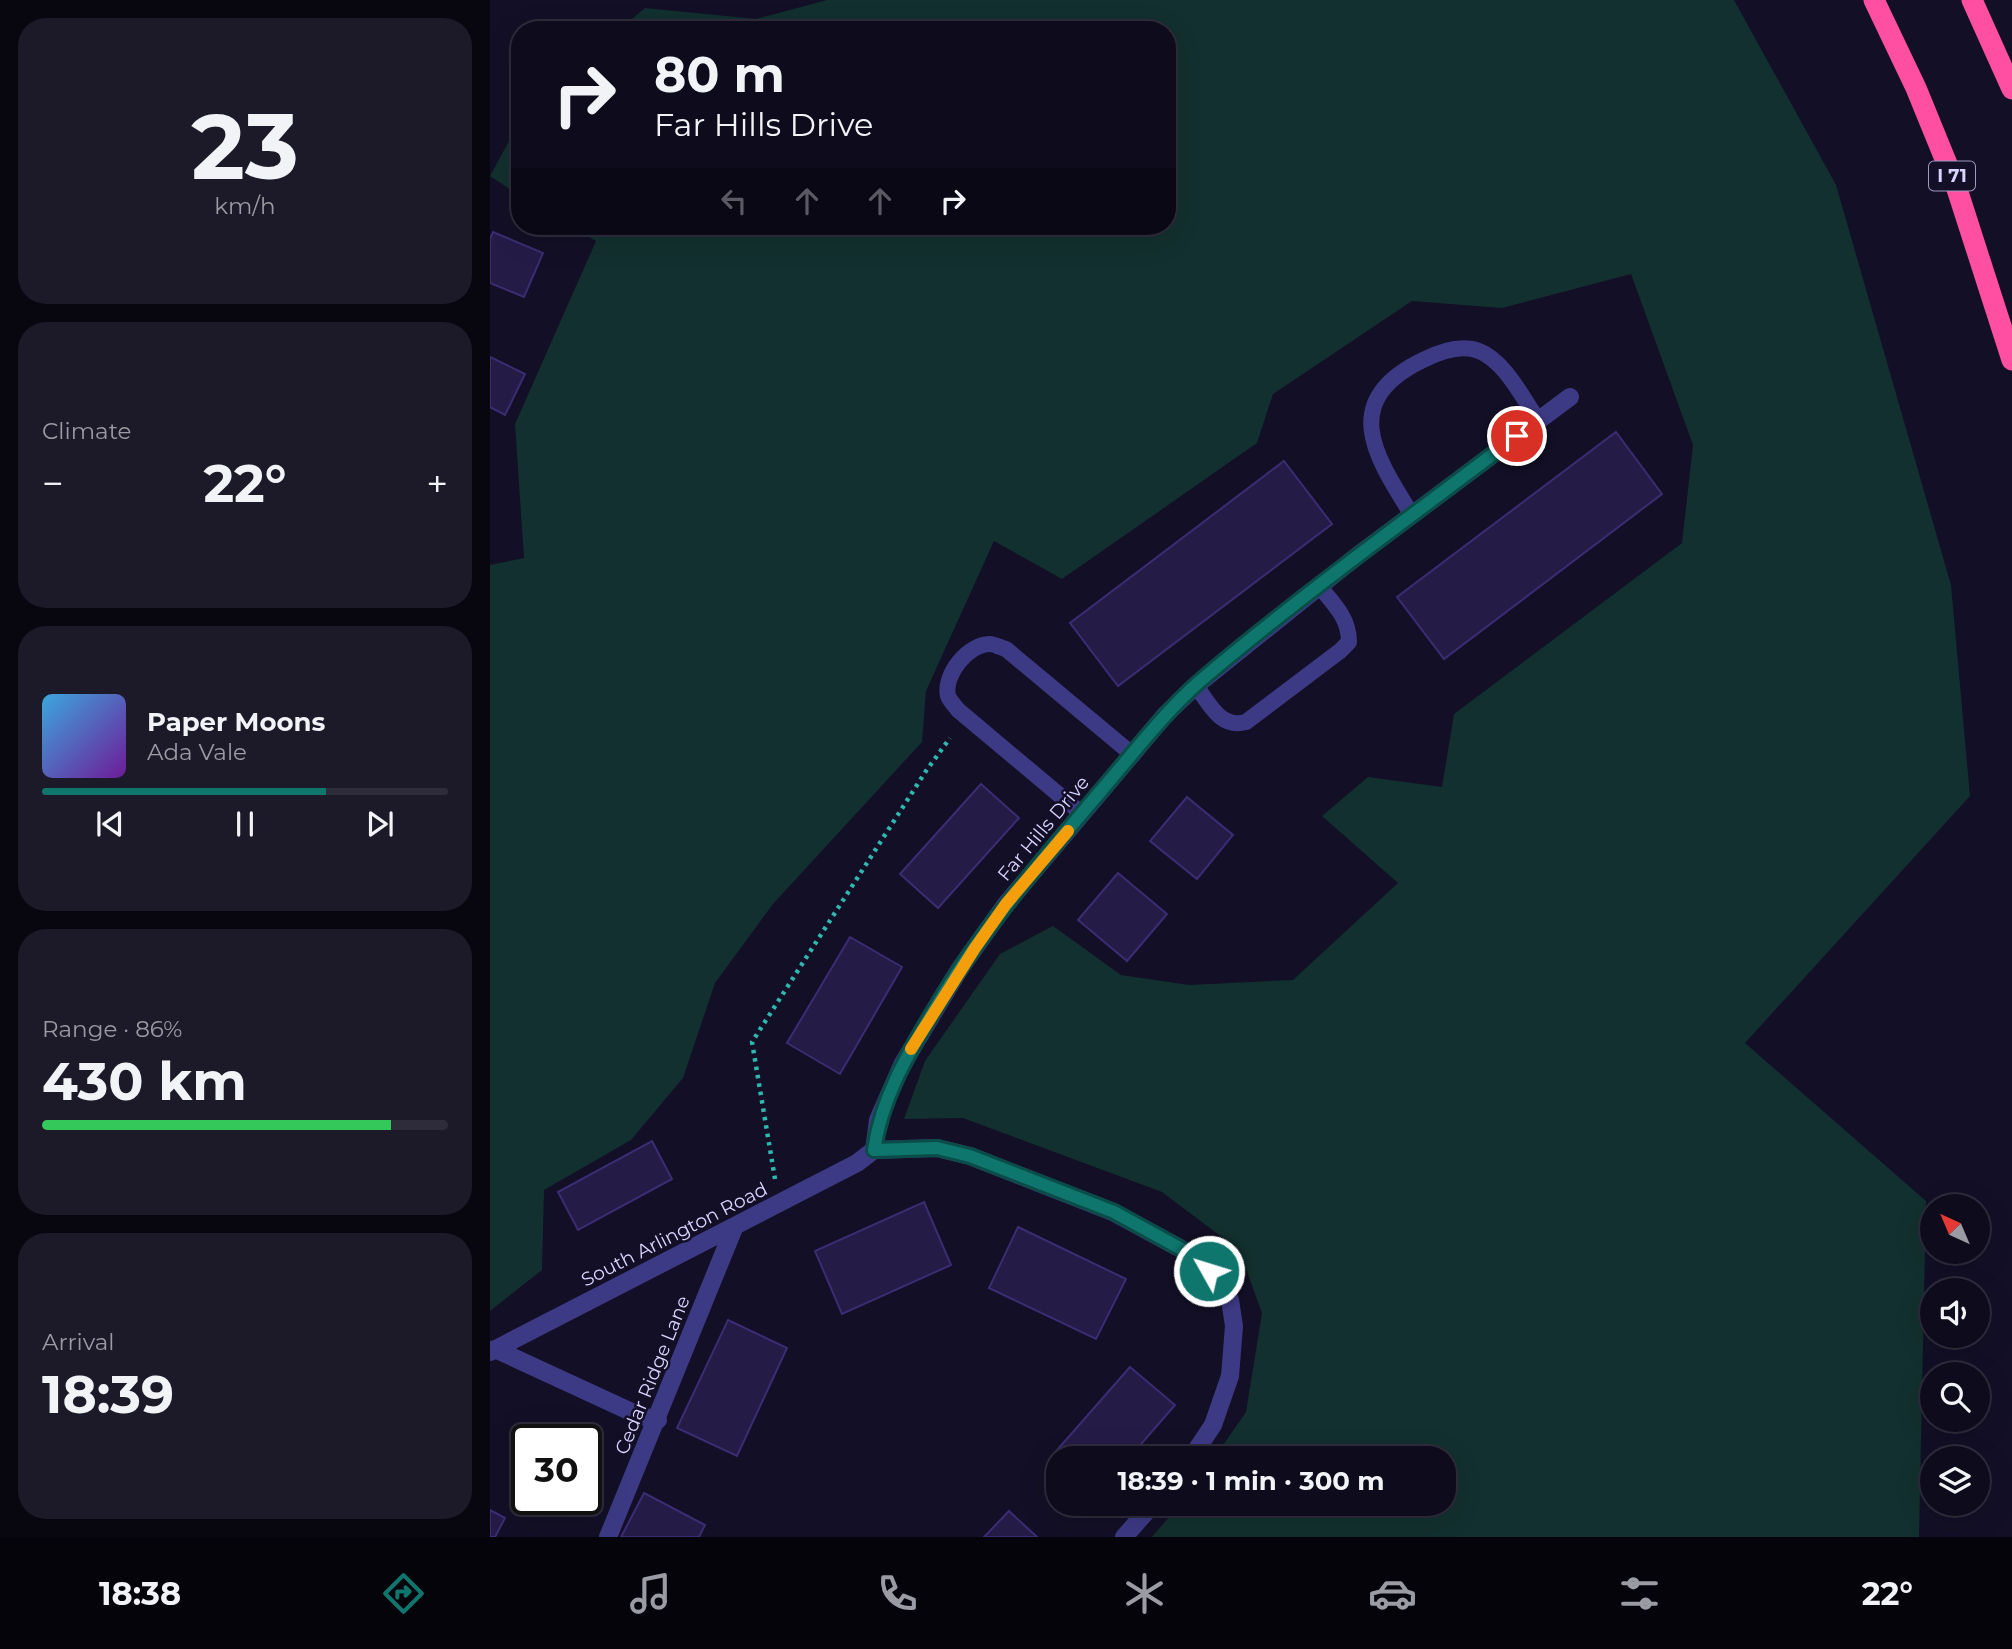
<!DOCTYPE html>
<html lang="en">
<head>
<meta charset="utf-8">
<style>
  :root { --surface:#0e0b1c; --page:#1c1929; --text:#f1f3f6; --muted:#9b9ba3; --line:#2e2b3b; --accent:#0f766e }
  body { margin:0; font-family:Montserrat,sans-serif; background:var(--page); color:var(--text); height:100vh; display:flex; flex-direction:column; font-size:26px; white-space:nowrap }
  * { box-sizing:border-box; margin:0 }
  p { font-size:23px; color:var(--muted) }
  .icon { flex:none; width:38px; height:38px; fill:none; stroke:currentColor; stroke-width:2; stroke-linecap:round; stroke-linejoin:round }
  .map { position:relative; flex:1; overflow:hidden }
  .panel { display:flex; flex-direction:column; gap:18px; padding:18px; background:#08060f; width:490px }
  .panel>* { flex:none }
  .hud { position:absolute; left:21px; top:21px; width:665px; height:214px; border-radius:28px; box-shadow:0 7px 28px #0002,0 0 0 2px var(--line); background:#0e0b1c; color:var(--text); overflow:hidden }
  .needle { width:46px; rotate:316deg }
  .fabs { position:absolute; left:1430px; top:1194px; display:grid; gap:14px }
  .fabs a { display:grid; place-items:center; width:70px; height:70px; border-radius:50%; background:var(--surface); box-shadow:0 7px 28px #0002,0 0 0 2px var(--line); font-size:35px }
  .speed { position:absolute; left:21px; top:1424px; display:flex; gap:14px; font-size:35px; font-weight:700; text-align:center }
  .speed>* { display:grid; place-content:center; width:91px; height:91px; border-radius:50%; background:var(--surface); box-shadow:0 7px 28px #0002,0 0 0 2px var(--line); line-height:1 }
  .speed .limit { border:4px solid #111; border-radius:10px; background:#fff; color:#111 }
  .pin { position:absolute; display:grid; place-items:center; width:60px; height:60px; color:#fff; margin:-30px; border:4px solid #fff; border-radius:50%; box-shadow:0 2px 7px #0007 }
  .me { position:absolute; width:77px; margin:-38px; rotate:309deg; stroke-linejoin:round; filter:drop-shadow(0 0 5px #0008) }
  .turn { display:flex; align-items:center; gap:24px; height:147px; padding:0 28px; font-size:32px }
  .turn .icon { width:91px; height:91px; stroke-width:2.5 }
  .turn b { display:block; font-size:49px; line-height:60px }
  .lanes { display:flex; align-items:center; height:66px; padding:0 28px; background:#0003; justify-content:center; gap:35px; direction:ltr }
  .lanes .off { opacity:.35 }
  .big { font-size:52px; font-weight:700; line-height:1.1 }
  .panel .card { flex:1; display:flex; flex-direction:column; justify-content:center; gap:10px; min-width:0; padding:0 24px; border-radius:28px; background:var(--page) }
  .panel .dial { align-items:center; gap:0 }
  .dial b { font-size:91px; line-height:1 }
  .song { display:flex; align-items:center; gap:21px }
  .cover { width:84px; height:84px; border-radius:10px; background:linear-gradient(135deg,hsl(200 70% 55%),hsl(280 70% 35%)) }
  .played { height:7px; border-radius:4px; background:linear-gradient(90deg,var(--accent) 70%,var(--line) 70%) }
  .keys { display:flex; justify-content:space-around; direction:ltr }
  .heat { display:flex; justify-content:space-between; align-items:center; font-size:38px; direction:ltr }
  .charge { height:10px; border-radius:5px; background:linear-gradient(90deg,#34c759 86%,var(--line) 0) }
  .trip { position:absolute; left:556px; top:1446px; width:410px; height:70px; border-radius:28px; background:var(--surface); box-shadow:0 7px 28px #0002,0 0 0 2px var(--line); font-weight:700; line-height:70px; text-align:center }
  .tabs { display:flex; height:112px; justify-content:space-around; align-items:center; background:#06040b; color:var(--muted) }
  .tabs .icon { width:49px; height:49px }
  .tabs .active { color:var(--accent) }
  .tabs b { font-size:32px; color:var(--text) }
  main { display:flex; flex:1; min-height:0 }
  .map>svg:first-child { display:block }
  .green { fill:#12302f }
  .building { fill:#241b47; stroke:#3b2d73; stroke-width:2 }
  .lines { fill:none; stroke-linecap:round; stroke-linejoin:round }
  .path { stroke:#2fb8b0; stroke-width:4.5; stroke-dasharray:3.5 5; stroke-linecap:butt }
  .lane { stroke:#3d3a85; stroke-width:16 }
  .street { stroke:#3d3a85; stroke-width:18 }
  .highway { stroke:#ff4fa3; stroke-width:21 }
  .route-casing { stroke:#0a4d48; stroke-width:18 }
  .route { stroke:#0f766e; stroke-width:12 }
  .slow { stroke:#f59e0b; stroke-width:12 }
  .labels { text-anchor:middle; stroke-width:5; stroke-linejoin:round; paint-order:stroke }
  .shield { fill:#130f26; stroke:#9e99be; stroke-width:2 }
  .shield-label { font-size:18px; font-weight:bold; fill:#d9d4ff }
  .street-label { font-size:19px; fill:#d9d4ff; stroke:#130f26 }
</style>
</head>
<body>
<main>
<section class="panel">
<div class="card dial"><b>23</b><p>km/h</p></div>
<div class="card"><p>Climate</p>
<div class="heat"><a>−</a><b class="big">22°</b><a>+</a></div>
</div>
<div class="card">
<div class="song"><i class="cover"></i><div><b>Paper Moons</b><p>Ada Vale</p></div></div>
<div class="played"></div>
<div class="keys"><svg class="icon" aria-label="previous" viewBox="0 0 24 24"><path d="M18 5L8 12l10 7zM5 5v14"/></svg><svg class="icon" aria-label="pause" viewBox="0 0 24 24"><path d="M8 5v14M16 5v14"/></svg><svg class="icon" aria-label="next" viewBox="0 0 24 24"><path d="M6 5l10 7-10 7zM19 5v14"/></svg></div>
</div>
<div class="card"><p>Range · 86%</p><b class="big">430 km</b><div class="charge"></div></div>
<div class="card"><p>Arrival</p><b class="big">18:39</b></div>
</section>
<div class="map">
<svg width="1522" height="1537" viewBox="0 0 1522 1537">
  <rect width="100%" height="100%" fill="#130f26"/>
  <path class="green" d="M 337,0 L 1244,0 L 1346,185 L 1461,585 L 1480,796 L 1255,1043 L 1436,1201 L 1429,1537 L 662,1537 L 691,1503 L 954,1503 L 954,1458 L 724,1458 L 756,1412 L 772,1313 L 749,1250 L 672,1192 L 473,1118 L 414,1119 L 435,1061 L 510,954 L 563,926 L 631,975 L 699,985 L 803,980 L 908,883 L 832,816 L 878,777 L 952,787 L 964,714 L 1192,543 L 1203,445 L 1141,274 L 1012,308 L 922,301 L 783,394 L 767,443 L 572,579 L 504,541 L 436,691 L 432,742 L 283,904 L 225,983 L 193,1078 L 141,1140 L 54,1190 L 52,1270 L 0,1311 L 0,565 L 34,558 L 25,424 L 106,241 L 81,226 L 677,226 L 677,30 L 129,30 L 155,8 L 266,19 Z
    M 30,121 L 30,196 L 0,176 Z"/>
  <path class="building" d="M 3,232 L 53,253 L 34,297 L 0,283 L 0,239 Z
    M 0,357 L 35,374 L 15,415 L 0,407 Z
    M 1126,432 L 1172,494 L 954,659 L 907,597 Z
    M 794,461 L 842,524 L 628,686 L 580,623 Z
    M 491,784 L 529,818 L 448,908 L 410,874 Z
    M 697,797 L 743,835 L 707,879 L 660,841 Z
    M 628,873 L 677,914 L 637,961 L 588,920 Z
    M 360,937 L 412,967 L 350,1074 L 297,1043 Z
    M 162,1141 L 182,1179 L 88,1230 L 68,1192 Z
    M 434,1202 L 461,1265 L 352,1314 L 325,1251 Z
    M 528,1227 L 636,1279 L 606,1339 L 499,1288 Z
    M 238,1320 L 297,1348 L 247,1456 L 187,1428 Z
    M 640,1367 L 685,1405 L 639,1458 L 569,1458 L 569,1464 L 561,1457 Z
    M 154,1493 L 215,1525 L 209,1537 L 131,1537 Z
    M 0,1510 L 15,1518 L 5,1537 L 0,1537 Z
    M 519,1511 L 547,1537 L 494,1537 Z"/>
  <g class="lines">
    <path class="path" d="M 285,1179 L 262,1042 L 436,771 L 460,738"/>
    <path class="lane" d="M 922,515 C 885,456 848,401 933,360 C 949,352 971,344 989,351 C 1015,361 1033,399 1048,420
      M 706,686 C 720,704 730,729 756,722 L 850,651 L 859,642 C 859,618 844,604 829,586
      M 592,814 L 468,710 C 465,706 460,701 458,696 C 453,675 478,644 500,644 C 504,644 512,648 516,649 L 643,755"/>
    <path class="street" d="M 384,1150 L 388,1120 L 412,1065 L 469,970 L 516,904 L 676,714 L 709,683 L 867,556 L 1080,397
      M 384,1150 L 447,1148 L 480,1156 L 623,1212 L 706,1257 L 732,1285 L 740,1300 L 744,1326 L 740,1376 L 723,1425 L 701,1458
      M 5,1349 L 148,1415 L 168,1420
      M 0,1352 L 367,1163 L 384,1150
      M 118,1537 L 244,1228
      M 634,1537 L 664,1503"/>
    <path class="highway" d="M 1384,0 L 1426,88 L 1466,186 L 1522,360
      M 1482,0 L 1522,89"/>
  </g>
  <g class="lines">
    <defs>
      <path id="route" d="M 719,1271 L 706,1257 L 624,1212 L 480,1156 L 447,1148 L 384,1150 C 392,1093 423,1046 452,997 C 497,923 554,858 610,792 C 642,755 672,715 709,682 C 811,595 921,517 1027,436"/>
    </defs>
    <use href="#route" class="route-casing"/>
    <use href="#route" class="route"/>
    <path class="slow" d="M 421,1049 L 485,948 L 516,904 L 578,831"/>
  </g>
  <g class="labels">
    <rect class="shield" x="1439" y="161.5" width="46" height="29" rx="5"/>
    <g class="shield-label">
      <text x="1462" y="182">I 71</text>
    </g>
    <g class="street-label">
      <text transform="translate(553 828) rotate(-50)" y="7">Far Hills Drive</text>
      <text transform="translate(184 1234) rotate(-27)" y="7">South Arlington Road</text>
      <text transform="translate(162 1375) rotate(-68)" y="7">Cedar Ridge Lane</text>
    </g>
  </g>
</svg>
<div class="fabs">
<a><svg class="needle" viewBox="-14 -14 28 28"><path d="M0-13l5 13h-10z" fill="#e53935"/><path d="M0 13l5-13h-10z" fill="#9b9ba3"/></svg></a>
<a><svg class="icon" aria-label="sound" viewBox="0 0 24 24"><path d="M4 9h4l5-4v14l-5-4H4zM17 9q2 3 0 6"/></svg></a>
<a><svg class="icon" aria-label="search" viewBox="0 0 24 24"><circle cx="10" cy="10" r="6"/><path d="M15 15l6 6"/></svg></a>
<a><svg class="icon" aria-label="layers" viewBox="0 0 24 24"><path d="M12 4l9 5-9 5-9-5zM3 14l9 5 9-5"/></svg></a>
</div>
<div class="speed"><div class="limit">30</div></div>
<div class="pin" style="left:1027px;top:436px;background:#d93025"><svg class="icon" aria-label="arrive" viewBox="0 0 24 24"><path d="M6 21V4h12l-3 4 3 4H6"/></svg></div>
<svg class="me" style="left:719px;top:1271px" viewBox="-20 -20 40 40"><circle r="17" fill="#0f766e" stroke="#fff" stroke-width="3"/><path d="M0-11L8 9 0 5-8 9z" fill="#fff"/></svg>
<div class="trip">18:39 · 1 min · 300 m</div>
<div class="hud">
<div class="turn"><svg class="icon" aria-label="right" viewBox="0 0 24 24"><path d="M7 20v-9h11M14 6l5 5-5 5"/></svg><div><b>80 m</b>Far Hills Drive</div></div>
<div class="lanes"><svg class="icon off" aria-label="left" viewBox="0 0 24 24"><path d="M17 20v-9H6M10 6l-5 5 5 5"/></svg><svg class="icon off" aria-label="ahead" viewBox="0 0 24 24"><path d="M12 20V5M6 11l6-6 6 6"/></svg><svg class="icon off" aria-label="ahead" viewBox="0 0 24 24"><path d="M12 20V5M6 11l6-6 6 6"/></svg><svg class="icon" aria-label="right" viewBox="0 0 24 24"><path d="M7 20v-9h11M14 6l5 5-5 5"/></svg></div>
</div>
</div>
</main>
<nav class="tabs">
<b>18:38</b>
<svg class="icon active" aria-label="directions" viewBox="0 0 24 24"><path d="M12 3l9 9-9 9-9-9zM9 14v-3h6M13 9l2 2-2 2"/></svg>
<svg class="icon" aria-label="music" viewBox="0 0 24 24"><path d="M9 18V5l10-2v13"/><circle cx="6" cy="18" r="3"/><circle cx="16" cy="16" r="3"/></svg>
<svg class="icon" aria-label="phone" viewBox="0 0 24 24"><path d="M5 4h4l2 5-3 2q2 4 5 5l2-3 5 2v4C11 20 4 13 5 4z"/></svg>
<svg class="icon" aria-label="climate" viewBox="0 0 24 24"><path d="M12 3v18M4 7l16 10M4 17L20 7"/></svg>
<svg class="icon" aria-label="car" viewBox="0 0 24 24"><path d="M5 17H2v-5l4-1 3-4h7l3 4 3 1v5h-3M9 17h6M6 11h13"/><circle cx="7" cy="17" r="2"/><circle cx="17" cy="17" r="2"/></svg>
<svg class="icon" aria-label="filters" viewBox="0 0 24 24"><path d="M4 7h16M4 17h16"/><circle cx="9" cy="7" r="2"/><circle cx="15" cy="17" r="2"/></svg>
<b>22°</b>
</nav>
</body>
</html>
